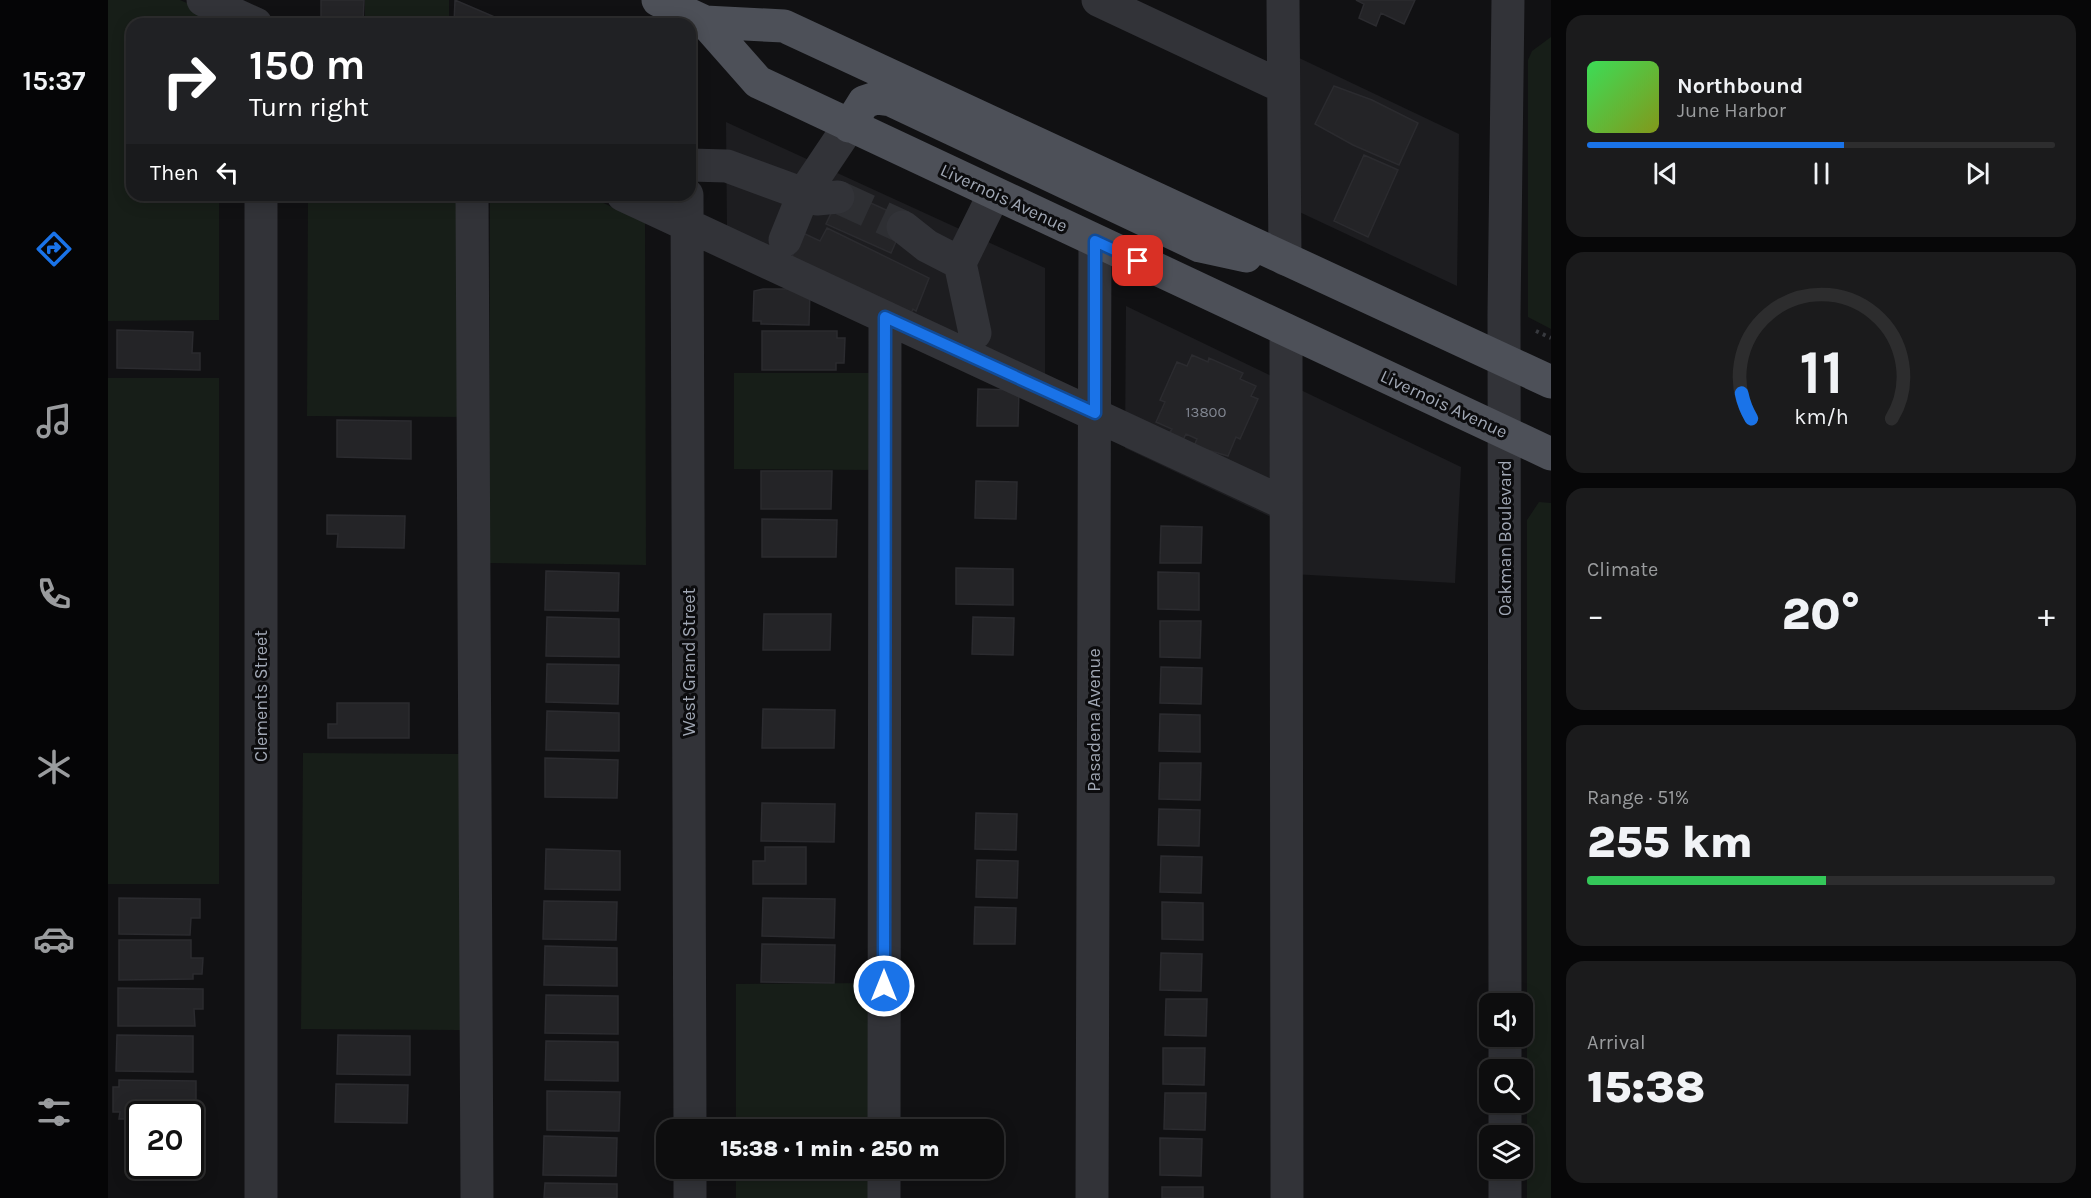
<!DOCTYPE html>
<html lang="en">
<head>
<meta charset="utf-8">
<style>
  :root { --surface:#0d0d0e; --page:#1b1b1c; --text:#f1f3f6; --muted:#9a9c9e; --line:#2d2d2e; --accent:#1a73e8 }
  body { margin:0; font-family:Karla,sans-serif; background:var(--page); color:var(--text); height:100vh; display:flex; flex-direction:column; font-size:22px; white-space:nowrap }
  * { box-sizing:border-box; margin:0 }
  p { font-size:20px; color:var(--muted) }
  .icon { flex:none; width:33px; height:33px; fill:none; stroke:currentColor; stroke-width:2; stroke-linecap:round; stroke-linejoin:round }
  .map { position:relative; flex:1; overflow:hidden }
  .sheet { display:flex; flex-direction:column; gap:15px; padding:15px; background:#070708; width:540px }
  .sheet>* { flex:none }
  .guide { position:absolute; left:18px; top:18px; width:570px; height:183px; border-radius:18px; box-shadow:0 3px 15px #0003,0 0 0 2px var(--line); background:#202124; color:#fff; overflow:hidden }
  .fabs { position:absolute; left:1371px; top:993px; display:grid; gap:12px }
  .fabs a { display:grid; place-items:center; width:54px; height:54px; border-radius:12px; background:var(--surface); box-shadow:0 3px 15px #0003,0 0 0 2px var(--line); font-size:30px }
  .speed { position:absolute; left:18px; top:1101px; display:flex; gap:12px; font-size:30px; font-weight:700; text-align:center }
  .speed>* { display:grid; place-content:center; width:78px; height:78px; border-radius:50%; background:var(--surface); box-shadow:0 3px 15px #0003,0 0 0 2px var(--line); line-height:1 }
  .speed .limit { border:3px solid #111; border-radius:9px; background:#fff; color:#111 }
  .pin { position:absolute; display:grid; place-items:center; width:51px; height:51px; color:#fff; margin:-26px; border-radius:12px; box-shadow:0 3px 9px #0006 }
  .me { position:absolute; width:66px; margin:-33px; rotate:0deg; stroke-linejoin:round; filter:drop-shadow(0 0 4px #0008) }
  .turn { display:flex; align-items:center; gap:21px; height:126px; padding:0 24px; font-size:27px }
  .turn .icon { width:78px; height:78px; stroke-width:2.5 }
  .turn b { display:block; font-size:42px; line-height:51px }
  .then { display:flex; align-items:center; height:57px; padding:0 24px; background:#0003; gap:12px; font-size:22px }
  .big { font-size:45px; font-weight:800; line-height:1.1 }
  .sheet .card { flex:1; display:flex; flex-direction:column; justify-content:center; gap:9px; min-width:0; padding:0 21px; border-radius:18px; background:var(--page) }
  .sheet .dial { align-items:center; gap:0 }
  .dial svg { height:156px; overflow:visible; fill:none; stroke:var(--line); stroke-width:7; stroke-linecap:round; text-anchor:middle }
  .dial text { fill:var(--text); stroke:none }
  .song { display:flex; align-items:center; gap:18px }
  .cover { width:72px; height:72px; border-radius:9px; background:linear-gradient(135deg,hsl(130 70% 55%),hsl(70 70% 35%)) }
  .played { height:6px; border-radius:3px; background:linear-gradient(90deg,var(--accent) 55%,var(--line) 55%) }
  .keys { display:flex; justify-content:space-around; direction:ltr }
  .heat { display:flex; justify-content:space-between; align-items:center; font-size:33px; direction:ltr }
  .charge { height:9px; border-radius:4px; background:linear-gradient(90deg,#34c759 51%,var(--line) 0) }
  .trip { position:absolute; left:548px; top:1119px; width:348px; height:60px; border-radius:18px; background:var(--surface); box-shadow:0 3px 15px #0003,0 0 0 2px var(--line); font-weight:800; line-height:60px; text-align:center }
  main { display:flex; flex:1; min-height:0 }
  .dock { display:flex; flex-direction:column; width:108px; justify-content:space-around; align-items:center; background:#050506; color:var(--muted) }
  .dock .icon { width:42px; height:42px }
  .dock .current { color:var(--accent) }
  .dock b { font-size:27px; color:var(--text) }
  .map>svg:first-child { display:block }
  .built { fill:#1d1d20 }
  .green { fill:#171e18 }
  .building { fill:#242427; stroke:#2b2b2f; stroke-width:1.5 }
  .lines { fill:none; stroke-linecap:round; stroke-linejoin:round }
  .minor-tunnel { stroke:#2e2f33; stroke-width:33; stroke-dasharray:33 16; stroke-linecap:butt }
  .path { stroke:#383a3f; stroke-width:4; stroke-dasharray:3 4.5; stroke-linecap:butt }
  .minor { stroke:#323338; stroke-width:33 }
  .major { stroke:#4d5058; stroke-width:33 }
  .route-casing { stroke:#114b97; stroke-width:15 }
  .route { stroke:#1a73e8; stroke-width:10 }
  .labels { text-anchor:middle; stroke-width:6; stroke-linejoin:round; paint-order:stroke }
  .number-label { font-size:15px; fill:#818691 }
  .street-label { font-size:18px; fill:#a1a8b5; stroke:#0c0c0e }
</style>
</head>
<body>
<main>
<nav class="dock">
<b>15:37</b>
<svg class="icon current" aria-label="directions" viewBox="0 0 24 24"><path d="M12 3l9 9-9 9-9-9zM9 14v-3h6M13 9l2 2-2 2"/></svg>
<svg class="icon" aria-label="music" viewBox="0 0 24 24"><path d="M9 18V5l10-2v13"/><circle cx="6" cy="18" r="3"/><circle cx="16" cy="16" r="3"/></svg>
<svg class="icon" aria-label="phone" viewBox="0 0 24 24"><path d="M5 4h4l2 5-3 2q2 4 5 5l2-3 5 2v4C11 20 4 13 5 4z"/></svg>
<svg class="icon" aria-label="climate" viewBox="0 0 24 24"><path d="M12 3v18M4 7l16 10M4 17L20 7"/></svg>
<svg class="icon" aria-label="car" viewBox="0 0 24 24"><path d="M5 17H2v-5l4-1 3-4h7l3 4 3 1v5h-3M9 17h6M6 11h13"/><circle cx="7" cy="17" r="2"/><circle cx="17" cy="17" r="2"/></svg>
<svg class="icon" aria-label="filters" viewBox="0 0 24 24"><path d="M4 7h16M4 17h16"/><circle cx="9" cy="7" r="2"/><circle cx="15" cy="17" r="2"/></svg>
</nav>
<div class="map">
<svg width="1443" height="1198" viewBox="0 0 1443 1198">
  <rect width="100%" height="100%" fill="#111113"/>
  <path class="built" d="M 1187,56 L 1351,134 L 1349,286 L 1185,209 Z
    M 618,122 L 937,268 L 937,381 L 619,230 Z
    M 1018,306 L 1353,467 L 1347,583 L 1166,573 L 1165,518 L 1017,448 Z"/>
  <path class="green" d="M 0,0 L 72,0 L 112,18 L 112,24 L 24,24 L 24,195 L 111,195 L 111,320 L 0,321 Z
    M 257,0 L 341,0 L 341,24 L 257,24 Z
    M 1443,37 L 1443,329 L 1420,317 L 1420,60 L 1424,51 Z
    M 200,195 L 358,195 L 357,417 L 199,416 Z
    M 382,195 L 479,195 L 537,223 L 538,565 L 381,563 Z
    M 626,373 L 768,373 L 767,470 L 626,469 Z
    M 0,378 L 111,378 L 111,884 L 0,884 Z
    M 1431,502 L 1443,503 L 1443,1198 L 1419,1198 L 1419,520 Z
    M 195,753 L 354,754 L 352,1030 L 193,1029 Z
    M 767,983 L 768,1129 L 628,1129 L 628,984 Z
    M 628,1169 L 768,1169 L 768,1198 L 628,1198 Z"/>
  <path class="building" d="M 213,0 L 256,0 L 255,24 L 213,24 Z
    M 347,0 L 389,18 L 389,24 L 346,24 Z
    M 1248,0 L 1307,0 L 1296,24 L 1273,13 L 1268,26 L 1251,18 L 1256,4 Z
    M 1226,86 L 1264,100 L 1310,123 L 1291,165 L 1245,145 L 1207,124 Z
    M 1256,155 L 1290,170 L 1260,237 L 1226,221 Z
    M 734,190 L 798,219 L 783,253 L 718,224 Z
    M 719,228 L 821,278 L 808,311 L 805,309 L 802,316 L 683,259 L 695,233 L 712,241 Z
    M 655,289 L 702,289 L 701,325 L 653,324 L 653,321 L 645,321 L 646,291 Z
    M 9,330 L 85,332 L 84,353 L 92,353 L 92,370 L 9,368 Z
    M 654,331 L 729,331 L 729,338 L 737,338 L 736,363 L 728,363 L 728,370 L 654,370 Z
    M 1084,355 L 1100,362 L 1101,358 L 1135,373 L 1132,379 L 1148,386 L 1143,396 L 1150,399 L 1132,439 L 1128,437 L 1120,456 L 1086,446 L 1089,439 L 1078,434 L 1075,440 L 1061,434 L 1064,429 L 1048,422 L 1057,402 L 1052,400 L 1069,362 L 1079,366 Z
    M 870,389 L 911,390 L 910,426 L 869,426 Z
    M 229,420 L 303,421 L 303,459 L 229,457 Z
    M 653,471 L 724,471 L 723,509 L 653,509 Z
    M 868,481 L 909,482 L 908,519 L 867,518 Z
    M 219,515 L 297,516 L 296,548 L 229,547 L 230,534 L 219,534 Z
    M 654,519 L 729,520 L 728,557 L 654,557 Z
    M 1053,526 L 1094,527 L 1093,563 L 1052,563 Z
    M 848,568 L 905,569 L 905,605 L 848,604 Z
    M 438,571 L 511,573 L 510,611 L 437,610 Z
    M 1050,572 L 1091,573 L 1091,610 L 1050,609 Z
    M 656,614 L 723,614 L 722,650 L 655,650 Z
    M 439,617 L 511,619 L 511,657 L 438,656 Z
    M 865,617 L 906,618 L 905,655 L 864,654 Z
    M 1052,621 L 1093,621 L 1092,658 L 1052,657 Z
    M 439,664 L 511,665 L 510,704 L 438,702 Z
    M 1053,667 L 1094,668 L 1093,704 L 1052,703 Z
    M 229,703 L 301,703 L 301,738 L 220,738 L 220,724 L 229,724 Z
    M 655,709 L 727,710 L 726,748 L 654,748 Z
    M 439,711 L 511,713 L 511,751 L 438,750 Z
    M 1052,714 L 1092,715 L 1092,752 L 1051,751 Z
    M 437,758 L 510,760 L 509,798 L 437,797 Z
    M 1052,763 L 1093,763 L 1092,800 L 1051,799 Z
    M 654,803 L 727,804 L 726,842 L 653,841 Z
    M 1051,809 L 1092,810 L 1091,846 L 1050,845 Z
    M 868,813 L 909,814 L 908,850 L 867,849 Z
    M 657,847 L 698,847 L 698,884 L 645,884 L 645,861 L 657,861 Z
    M 438,849 L 512,851 L 512,890 L 437,889 Z
    M 1053,856 L 1094,857 L 1093,893 L 1052,892 Z
    M 869,860 L 910,861 L 909,898 L 868,897 Z
    M 11,898 L 92,899 L 92,918 L 83,918 L 82,935 L 11,934 Z
    M 655,898 L 727,899 L 726,938 L 654,936 Z
    M 436,901 L 509,902 L 508,940 L 435,939 Z
    M 1054,902 L 1095,903 L 1095,940 L 1054,939 Z
    M 867,907 L 908,908 L 907,944 L 866,944 Z
    M 11,940 L 83,940 L 83,958 L 95,958 L 94,974 L 85,974 L 85,979 L 11,980 Z
    M 654,944 L 727,945 L 726,983 L 653,982 Z
    M 437,946 L 509,948 L 509,986 L 436,985 Z
    M 1053,953 L 1094,954 L 1093,991 L 1052,990 Z
    M 10,988 L 95,989 L 95,1009 L 86,1009 L 87,1026 L 10,1026 Z
    M 438,995 L 510,996 L 510,1034 L 437,1033 Z
    M 1058,999 L 1099,999 L 1098,1036 L 1057,1035 Z
    M 9,1035 L 85,1036 L 85,1072 L 8,1071 Z
    M 230,1035 L 302,1036 L 302,1075 L 229,1074 Z
    M 438,1041 L 510,1042 L 510,1081 L 437,1080 Z
    M 1055,1048 L 1097,1048 L 1096,1085 L 1055,1084 Z
    M 11,1080 L 88,1081 L 88,1119 L 82,1119 L 82,1114 L 32,1114 L 32,1119 L 11,1119 L 12,1112 L 5,1112 L 5,1087 L 11,1087 Z
    M 228,1084 L 300,1085 L 299,1123 L 227,1122 Z
    M 439,1091 L 512,1092 L 511,1131 L 439,1130 Z
    M 1057,1093 L 1098,1093 L 1097,1130 L 1056,1129 Z
    M 436,1136 L 509,1138 L 508,1176 L 435,1175 Z
    M 1052,1138 L 1094,1139 L 1093,1176 L 1052,1175 Z
    M 437,1183 L 509,1184 L 509,1198 L 436,1198 Z
    M 1054,1187 L 1095,1187 L 1095,1198 L 1054,1198 Z"/>
  <g class="lines">
    <path class="minor-tunnel" d="M 730,197 L 795,227"/>
    <path class="path" d="M 1428,331 L 1443,338"/>
    <path class="minor" d="M 95,0 L 148,24
      M 990,0 L 1175,87
      M 1175,0 L 1177,259
      M 582,165 L 619,166 L 709,199 L 730,197
      M 364,195 L 369,1198
      M 515,195 L 1178,504
      M 579,195 L 582,1130
      M 795,227 L 819,246 L 852,263
      M 677,240 L 696,193 L 741,126
      M 1178,330 L 1179,1198
      M 867,333 L 852,263 L 886,194
      M 1397,1004 L 1396,315 L 1400,0
      M 1397,1070 L 1397,1036
      M 776,1130 L 777,317
      M 1397,1136 L 1397,1102
      M 582,1168 L 582,1198
      M 153,1198 L 153,195
      M 776,1198 L 776,1168
      M 984,1198 L 987,241
      M 1397,1198 L 1397,1168"/>
    <path class="major" d="M 550,0 L 597,22 L 676,26 L 1443,382
      M 597,22 L 650,82 L 1443,454
      M 741,126 L 756,102 L 768,98 L 783,100 L 1092,246 L 1138,256"/>
  </g>
  <g class="lines">
    <defs>
      <path id="route" d="M 776,986 L 777,317 L 987,413 L 987,241 L 1030,261"/>
    </defs>
    <use href="#route" class="route-casing"/>
    <use href="#route" class="route"/>
  </g>
  <g class="labels">
    <g class="number-label">
      <text x="1098" y="417">13800</text>
    </g>
    <g class="street-label">
      <text transform="translate(896 198) rotate(25)" y="6">Livernois Avenue</text>
      <text transform="translate(1336 404) rotate(25)" y="6">Livernois Avenue</text>
      <text transform="translate(1397 538) rotate(-90)" y="6">Oakman Boulevard</text>
      <text transform="translate(581 662) rotate(-90)" y="6">West Grand Street</text>
      <text transform="translate(153 696) rotate(-90)" y="6">Clements Street</text>
      <text transform="translate(986 720) rotate(-90)" y="6">Pasadena Avenue</text>
    </g>
  </g>
</svg>
<div class="fabs">
<a><svg class="icon" aria-label="sound" viewBox="0 0 24 24"><path d="M4 9h4l5-4v14l-5-4H4zM17 9q2 3 0 6"/></svg></a>
<a><svg class="icon" aria-label="search" viewBox="0 0 24 24"><circle cx="10" cy="10" r="6"/><path d="M15 15l6 6"/></svg></a>
<a><svg class="icon" aria-label="layers" viewBox="0 0 24 24"><path d="M12 4l9 5-9 5-9-5zM3 14l9 5 9-5"/></svg></a>
</div>
<div class="speed"><div class="limit">20</div></div>
<div class="pin" style="left:1030px;top:261px;background:#d93025"><svg class="icon" aria-label="arrive" viewBox="0 0 24 24"><path d="M6 21V4h12l-3 4 3 4H6"/></svg></div>
<svg class="me" style="left:776px;top:986px" viewBox="-20 -20 40 40"><circle r="17" fill="#1a73e8" stroke="#fff" stroke-width="3"/><path d="M0-11L8 9 0 5-8 9z" fill="#fff"/></svg>
<div class="trip">15:38 · 1 min · 250 m</div>
<div class="guide">
<div class="turn"><svg class="icon" aria-label="right" viewBox="0 0 24 24"><path d="M7 20v-9h11M14 6l5 5-5 5"/></svg><div><b>150 m</b>Turn right</div></div>
<div class="then">Then<svg class="icon" aria-label="left" viewBox="0 0 24 24"><path d="M17 20v-9H6M10 6l-5 5 5 5"/></svg></div>
</div>
</div>
<section class="sheet">
<div class="card">
<div class="song"><i class="cover"></i><div><b>Northbound</b><p>June Harbor</p></div></div>
<div class="played"></div>
<div class="keys"><svg class="icon" aria-label="previous" viewBox="0 0 24 24"><path d="M18 5L8 12l10 7zM5 5v14"/></svg><svg class="icon" aria-label="pause" viewBox="0 0 24 24"><path d="M8 5v14M16 5v14"/></svg><svg class="icon" aria-label="next" viewBox="0 0 24 24"><path d="M6 5l10 7-10 7zM19 5v14"/></svg></div>
</div>
<div class="card dial"><svg viewBox="0 0 100 80">
<path d="M14 69A42 42 0 1 1 86 69"/>
<path d="M14 69A42 42 0 0 1 9 56" stroke="#1a73e8"/>
<text x="50" y="56" font-size="32" font-weight="700">11</text>
<text x="50" y="72" font-size="11">km/h</text>
</svg></div>
<div class="card"><p>Climate</p>
<div class="heat"><a>−</a><b class="big">20°</b><a>+</a></div>
</div>
<div class="card"><p>Range · 51%</p><b class="big">255 km</b><div class="charge"></div></div>
<div class="card"><p>Arrival</p><b class="big">15:38</b></div>
</section>
</main>
</body>
</html>
